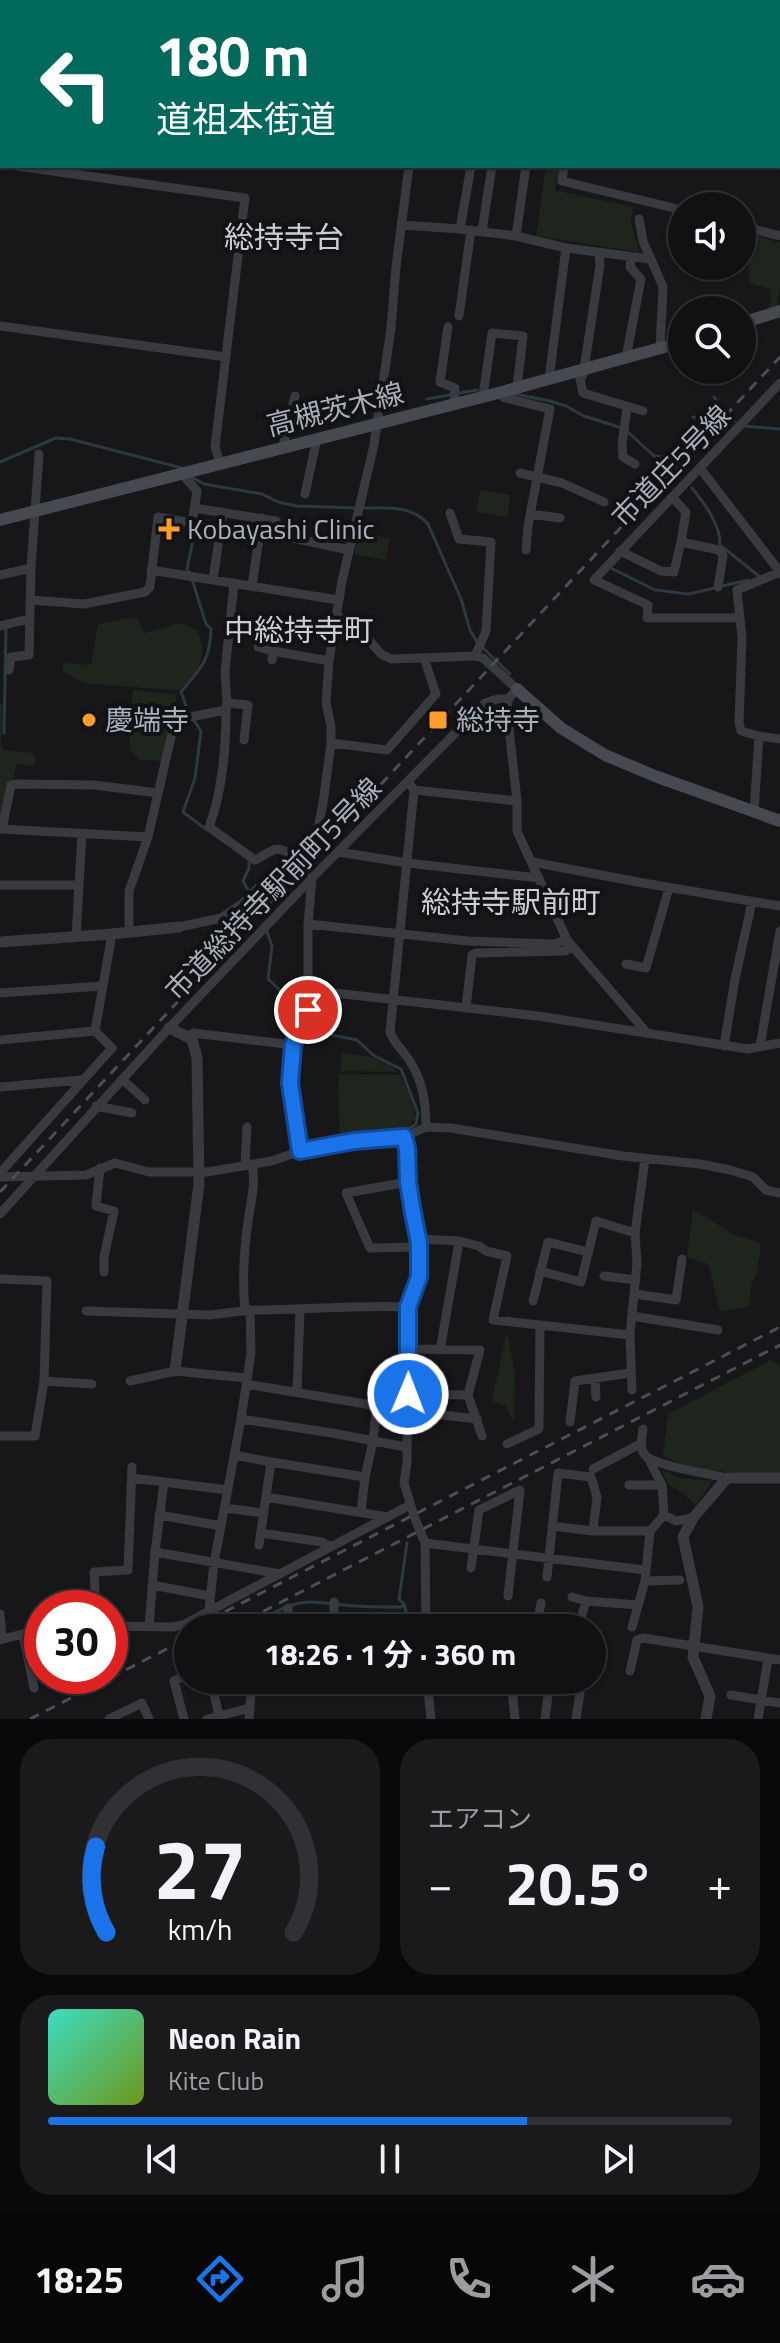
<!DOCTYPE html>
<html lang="ja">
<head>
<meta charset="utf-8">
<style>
  :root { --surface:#111114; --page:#1a1a1d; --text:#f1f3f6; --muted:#9c9da0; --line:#303134; --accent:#1a73e8 }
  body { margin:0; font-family:"Titillium Web","Noto Sans JP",sans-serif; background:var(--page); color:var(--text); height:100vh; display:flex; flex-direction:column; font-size:30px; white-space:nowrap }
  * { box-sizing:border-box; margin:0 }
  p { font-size:26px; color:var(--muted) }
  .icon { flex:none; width:44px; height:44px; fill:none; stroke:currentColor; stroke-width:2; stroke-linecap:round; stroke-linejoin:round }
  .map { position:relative; height:1719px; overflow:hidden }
  .details { display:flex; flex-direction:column; gap:20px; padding:20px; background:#09090b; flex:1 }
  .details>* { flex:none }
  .hud { position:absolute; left:0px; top:0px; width:780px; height:168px; box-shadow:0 2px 6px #0004,0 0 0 2px var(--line); background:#00695c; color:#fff; overflow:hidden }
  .fabs { position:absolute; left:668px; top:192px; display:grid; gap:16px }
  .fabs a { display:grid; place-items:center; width:88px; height:88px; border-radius:50%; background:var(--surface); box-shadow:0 2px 6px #0004,0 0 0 2px var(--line); font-size:40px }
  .speed { position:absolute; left:24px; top:1590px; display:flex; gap:16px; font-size:40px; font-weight:700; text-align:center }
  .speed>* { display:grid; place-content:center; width:104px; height:104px; border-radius:50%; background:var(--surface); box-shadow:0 2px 6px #0004,0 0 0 2px var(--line); line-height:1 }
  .speed .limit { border:12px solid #d22; background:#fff; color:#111 }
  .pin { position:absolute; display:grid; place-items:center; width:68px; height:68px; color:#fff; margin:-34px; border:4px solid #fff; border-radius:50%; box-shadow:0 2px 8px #0007 }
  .me { position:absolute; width:88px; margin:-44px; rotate:1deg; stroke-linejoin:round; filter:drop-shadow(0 0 6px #0008) }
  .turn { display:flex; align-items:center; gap:28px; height:168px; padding:0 24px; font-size:36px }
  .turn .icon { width:104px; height:104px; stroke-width:2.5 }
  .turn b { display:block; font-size:56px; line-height:68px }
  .big { font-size:60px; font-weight:700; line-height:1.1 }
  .details .card { flex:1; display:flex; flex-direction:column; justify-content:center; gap:12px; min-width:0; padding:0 28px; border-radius:32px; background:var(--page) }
  .details .dial { align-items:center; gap:0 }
  .dial svg { height:208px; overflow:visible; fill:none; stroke:var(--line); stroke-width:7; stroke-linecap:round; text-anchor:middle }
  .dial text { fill:var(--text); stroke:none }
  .song { display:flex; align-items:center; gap:24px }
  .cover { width:96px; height:96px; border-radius:12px; background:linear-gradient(135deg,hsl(170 70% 55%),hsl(80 70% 35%)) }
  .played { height:8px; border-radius:4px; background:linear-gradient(90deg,var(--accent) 70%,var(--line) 70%) }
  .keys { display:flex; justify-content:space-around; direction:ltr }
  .heat { display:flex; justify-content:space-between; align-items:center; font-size:44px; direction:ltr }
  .details .tiles { flex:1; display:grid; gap:20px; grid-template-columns:1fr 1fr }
  .card:last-child { grid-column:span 2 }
  .trip { position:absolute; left:174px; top:1614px; width:432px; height:80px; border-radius:40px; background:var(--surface); box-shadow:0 2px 6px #0004,0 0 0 2px var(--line); font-weight:700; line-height:80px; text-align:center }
  .dock { display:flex; height:128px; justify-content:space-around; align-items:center; background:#070708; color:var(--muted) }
  .dock .icon { width:56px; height:56px }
  .dock .current { color:var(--accent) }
  .dock b { font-size:36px; color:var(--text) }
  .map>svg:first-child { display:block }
  .green { fill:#1d251d }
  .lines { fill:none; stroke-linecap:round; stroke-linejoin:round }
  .stream { stroke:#2c393f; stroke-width:3 }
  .minor { stroke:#383a3f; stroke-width:9 }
  .tertiary { stroke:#383a3f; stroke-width:11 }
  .secondary { stroke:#46494f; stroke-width:12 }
  .rail { stroke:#4b4e54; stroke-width:3; stroke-dasharray:10 8; stroke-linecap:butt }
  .route-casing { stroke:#114b97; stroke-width:20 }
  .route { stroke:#1a73e8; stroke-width:14 }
  .poi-dot { fill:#ff9d2a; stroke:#121215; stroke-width:3 }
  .labels { text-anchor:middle; stroke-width:8; stroke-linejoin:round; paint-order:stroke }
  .street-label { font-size:28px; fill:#a8b0bb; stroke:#121215 }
  .poi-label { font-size:28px; fill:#a8b0bb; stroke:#121215; text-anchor:start }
  .neighbourhood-label { font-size:30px; fill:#cacfd6; stroke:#121215 }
</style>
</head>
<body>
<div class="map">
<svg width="780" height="1719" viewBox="0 0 780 1719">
  <rect width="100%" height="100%" fill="#17171a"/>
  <path class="green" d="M 546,166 L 560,166 L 555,190 L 633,207 L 631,222 L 639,252 L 536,236 Z
    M 751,234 L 780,243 L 780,288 L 776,308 L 768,310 L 772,290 L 750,283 L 747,250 Z
    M 480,490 L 511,495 L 507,517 L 476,512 Z
    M 357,534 L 390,538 L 386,560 L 355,554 L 354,547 Z
    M 136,617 L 145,633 L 180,623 L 197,630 C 209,657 199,668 184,691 L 84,683 L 63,672 L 63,663 L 91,665 L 98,624 Z
    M 133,690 L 177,694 L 162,761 L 140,760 L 129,749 Z
    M 0,704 L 3,704 L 1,745 L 3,750 L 33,753 L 36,756 L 34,766 L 16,764 L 13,782 L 0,823 Z
    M 342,1053 C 365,1056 380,1056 398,1072 L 340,1071 Z
    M 338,1074 L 400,1075 L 410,1096 L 416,1117 L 411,1124 L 401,1131 L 340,1138 Z
    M 693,1209 L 734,1235 L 761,1243 L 757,1272 L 751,1286 L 749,1306 L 720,1312 L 709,1265 L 687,1257 Z
    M 507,1332 L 515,1374 L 514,1422 L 505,1405 L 494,1402 L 492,1399 Z
    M 771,1360 L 778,1364 L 780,1369 L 780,1473 C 744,1473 693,1474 663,1455 L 668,1414 Z
    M 662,1470 L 681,1478 L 712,1481 L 696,1505 L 684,1494 L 668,1484 Z"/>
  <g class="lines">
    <path class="stream" d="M 691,0 L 699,2
      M 0,13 L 2,13
      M 778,23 L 780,24
      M 515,394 L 550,401 L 566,406 L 584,416 L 622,428
      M 714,397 L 729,418
      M 427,399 L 477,390
      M 693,417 C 706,420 727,416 735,421
      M 744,426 L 780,429
      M 628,432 L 654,456 L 671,458
      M 0,462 L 56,438 L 70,439 L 182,468
      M 193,478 L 204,484 L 262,494 L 278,502 L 297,506 L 357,508
      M 692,488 C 704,503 721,525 720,545 L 760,577
      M 363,508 C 385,508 412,505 428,524 L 461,599 L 470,630 L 477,642
      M 611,568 L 655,590 L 689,594 L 748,580
      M 189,572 L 187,569 L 196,525
      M 192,579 L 206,624 L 211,629 C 210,661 201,668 181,692 L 188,711 L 201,731 L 195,778 L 183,812 L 207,830
      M 482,647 L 510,674
      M 4,733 L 6,628
      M 249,892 L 243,881 L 249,868 L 249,859
      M 267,932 L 272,946 L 268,979 L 299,1008
      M 311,1019 L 332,1035 L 357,1040 L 373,1055 L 401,1069 L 418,1113 L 416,1124 L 404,1131
      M 407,1543 L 399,1599 L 404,1604 L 411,1628
      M 259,1628 C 262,1618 268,1616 277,1611 C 308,1595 324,1605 357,1606 C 371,1607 386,1607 401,1607 L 404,1605"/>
    <path class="minor" d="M 429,0 L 429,2
      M 445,0 L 465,2
      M 659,0 L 667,2
      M 107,2 L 107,0
      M 145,2 L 145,0
      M 190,2 L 190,0
      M 273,2 L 274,0
      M 352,2 L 352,0
      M 479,2 L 479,0
      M 555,2 L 556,0
      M 592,2 L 592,0
      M 778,30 L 780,30
      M 0,163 L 2,164
      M 17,166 L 245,198 L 215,447 L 220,463
      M 564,166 L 562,181 L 682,210
      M 639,219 L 643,241 L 663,287 L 660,348
      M 402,225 L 460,229 L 516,236 L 566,248 L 650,259
      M 742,226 L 780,236
      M 460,229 L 471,166
      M 482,231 L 492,166
      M 516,236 L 526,166
      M 459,316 L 471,230
      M 0,326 L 226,357
      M 448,327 L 440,382 L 455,388 L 454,404
      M 626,358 L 641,279 L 630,267 L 631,258
      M 587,368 L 580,379 L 583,393 L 643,411
      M 584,369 L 600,265 L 599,253
      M 549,379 L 566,248
      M 498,393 L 505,398 L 550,409 L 528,526 L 526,550
      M 483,396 L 492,333 L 523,336 L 517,387
      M 627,407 L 622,445 L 623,457 L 635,464
      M 283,446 L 295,396
      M 700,468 L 780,572
      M 520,473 L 562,483 L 604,502
      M 305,494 L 317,438
      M 672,497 L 686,512 L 681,542 L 719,550 L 723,556 L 718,587
      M 194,508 L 276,521
      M 450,513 L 459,539 L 491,542 L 486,631 L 475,656
      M 530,514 L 560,518
      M 293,538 L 349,550
      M 620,551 L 661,571 L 674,572 L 681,542
      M 151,570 L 338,600
      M 0,575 L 31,568
      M 213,580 L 223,512
      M 252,586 L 262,518
      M 30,600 L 84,604 L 145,592 L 150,587 L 158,517 L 192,523 L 197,491 L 182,474
      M 336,615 L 360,630 L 381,654 L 391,659 L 475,656 L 483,658 L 517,689 L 508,699 L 507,710 L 517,801 L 517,831 L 567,940 L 647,1033
      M 739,618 L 647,618 L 648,605 L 594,580 L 780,383
      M 0,626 L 29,619
      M 258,647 L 273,651
      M 272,660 L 273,651 L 329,661
      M 9,670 L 11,657 L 29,655 L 31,568 L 39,454
      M 227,703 L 225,672 L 234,583
      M 226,710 C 226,746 222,793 209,827 L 255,860 C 271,852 276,843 291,855
      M 759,736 L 780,739
      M 331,743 L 387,750 L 436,694 L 424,658
      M 408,781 L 414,790 L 390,1032 C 393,1041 398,1045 404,1053 C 422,1075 426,1100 426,1127
      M 414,790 L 517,801
      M 754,812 L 759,736 L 741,731 L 739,723 L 742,638 L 737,590 L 780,572
      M 0,829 L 148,837 L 129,891 L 129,931
      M 2,829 L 11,785 L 17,784 L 94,785 L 158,793
      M 148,837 L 175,720 L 226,710 L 227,703 L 248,705 L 244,740
      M 295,852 L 310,868 L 312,878 L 308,924 L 308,1010 L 293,1045 L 290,1083 L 300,1151
      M 338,852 L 408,863 L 539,878
      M 532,862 L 643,883 L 780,906
      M 0,885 L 79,885
      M 308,924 L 468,941 L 553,944 L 567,940
      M 179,927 L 221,918 L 242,904 L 318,829 L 323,803 L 331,743 L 331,726 L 326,703 L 329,661 L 342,581 L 374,445 L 391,328 L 396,267 L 409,166
      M 76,937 L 82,834
      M 626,964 L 646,968 L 669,888
      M 308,990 L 538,1016 L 748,1049 L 780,1043
      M 0,993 L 102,986
      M 466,1008 L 472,955 L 476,953 L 565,951 L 573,947
      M 188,1036 L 193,1033 L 293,1045
      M 0,1040 L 95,1031 L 112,934
      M 724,1046 L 735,979 L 752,902
      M 760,1046 L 780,931
      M 122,1079 L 145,1100
      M 0,1087 L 81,1080
      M 96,1106 L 132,1113
      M 404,1137 L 407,1148 L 408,1182 L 419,1243 L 419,1277 L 408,1307 L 407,1463 L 404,1483 L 414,1516 L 425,1543 L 426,1628
      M 245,1165 L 247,1127
      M 100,1168 L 96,1206 L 114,1211 L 104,1257 L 104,1272
      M 0,1173 L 112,1048 L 95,1031
      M 0,1177 L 86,1175 L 115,1163 L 149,1172 L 207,1172 L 272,1161 L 300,1151 L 354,1141 L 404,1137 L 426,1127 L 451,1128 L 623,1156 L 700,1164 L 730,1170 L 753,1177 L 766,1190 L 780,1193
      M 408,1182 L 346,1193 L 370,1248 L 419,1247
      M 0,1214 L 169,1028 L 312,878 L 485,703 L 498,699 L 508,699
      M 418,1239 L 459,1241 L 479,1246 L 486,1251 L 507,1256 L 493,1320 L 540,1325
      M 540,1271 L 581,1282 L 596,1221 L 635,1233
      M 604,1276 L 636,1280
      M 0,1279 L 47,1281 L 44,1381 L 35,1436 L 0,1436
      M 635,1294 L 676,1300 L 682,1259
      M 533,1301 L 548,1242 L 588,1252
      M 245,1310 C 242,1280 244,1250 248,1221 C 251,1201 256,1184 252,1164
      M 86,1311 L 210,1315 L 250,1310
      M 632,1316 L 718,1330
      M 409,1349 L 480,1350 L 468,1395 L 482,1436
      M 440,1350 L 458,1248
      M 595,1379 L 596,1397
      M 44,1381 L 92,1384
      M 130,1381 L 175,1371 L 247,1378
      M 246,1384 L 408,1411 L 477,1419
      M 632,1390 L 630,1335 L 637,1263 L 635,1233 L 645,1159
      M 297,1392 L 300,1310
      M 408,1394 L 468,1395
      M 241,1419 L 332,1433 L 406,1447
      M 570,1422 L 575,1381 L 630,1373
      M 643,1429 C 642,1437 639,1448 645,1455 C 654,1466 711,1474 727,1478
      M 507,1444 L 539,1429 L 540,1325 L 630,1335
      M 234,1455 L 271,1462
      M 648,1458 L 662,1485 L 664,1515 L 676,1521 L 693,1518
      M 593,1469 L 642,1443
      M 365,1477 L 373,1441 L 377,1406
      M 132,1478 L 228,1490
      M 629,1485 L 662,1485
      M 266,1497 L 388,1517
      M 225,1508 L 264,1513
      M 159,1515 L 221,1526
      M 552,1526 L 593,1531 L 650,1531
      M 261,1533 L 322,1542 L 331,1547
      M 425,1543 L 645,1570
      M 259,1545 L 271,1462 L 365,1477 L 361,1512
      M 155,1552 L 280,1574
      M 471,1568 L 479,1510 L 520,1490 L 508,1596
      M 547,1577 L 558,1473 L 591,1477 L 597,1497 L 593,1531
      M 645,1581 L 680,1580
      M 152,1585 L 210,1596
      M 572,1597 L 586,1601
      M 96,1608 L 94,1572 L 128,1570 L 132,1467
      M 288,1608 L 288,1628
      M 209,1610 L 214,1563 L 241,1419 L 251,1353 L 250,1310 C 303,1310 355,1305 408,1307
      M 0,1614 L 2,1639
      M 537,1624 L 541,1603
      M 110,1626 L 172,1627 L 183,1625 L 410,1505
      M 149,1627 L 155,1552 L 164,1482
      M 632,1627 L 645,1581 L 650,1531 L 664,1515
      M 255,1628 L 255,1626
      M 334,1628 L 334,1602
      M 513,1628 L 514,1621 L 550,1628
      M 578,1628 L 586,1601 L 638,1605
      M 23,1634 L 34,1688
      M 0,1640 L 42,1629
      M 630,1671 L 637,1640 L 643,1638 L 780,1660
      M 211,1680 L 219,1716
      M 427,1680 L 431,1719
      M 511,1680 L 515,1719
      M 731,1695 L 780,1703
      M 109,1719 L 142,1703 L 149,1719
      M 184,1719 L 174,1681 L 188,1674
      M 207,1719 L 250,1708
      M 249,1719 L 252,1680
      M 545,1719 L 550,1680
      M 576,1719 L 582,1680
      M 758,1719 L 768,1659"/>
    <path class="tertiary" d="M 0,942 L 112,934 L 179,927
      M 169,1028 L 192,1039 L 197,1058 L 199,1184 L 175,1371
      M 706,1719 L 710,1696 L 693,1657 L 698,1607 L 683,1537 L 693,1518 L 727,1478 L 780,1478"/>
    <path class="secondary" d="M 742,323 L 780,311
      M 0,520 L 498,393 L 682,342
      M 517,689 L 561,728 L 605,755 L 655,776 L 780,821"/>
    <path class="rail" d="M 0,1192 L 780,357
      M 193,1628 L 780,1327
      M 231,1628 L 780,1345
      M 30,1719 L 188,1638"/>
  </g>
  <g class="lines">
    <defs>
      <path id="route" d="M 308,1010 L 293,1045 L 290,1083 L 300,1151 L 354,1141 L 404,1137 L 407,1148 L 408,1182 L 413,1213 L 419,1243 L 419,1277 L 408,1307 L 408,1394"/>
    </defs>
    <use href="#route" class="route-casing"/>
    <use href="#route" class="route"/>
  </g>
  <g class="poi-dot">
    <path d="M165 517h8v8h8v8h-8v8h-8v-8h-8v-8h8z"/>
    <circle cx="89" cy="720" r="8"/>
    <rect x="428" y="710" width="20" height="20" rx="4"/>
  </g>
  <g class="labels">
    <g class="street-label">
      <text transform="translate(335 409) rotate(-14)" y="10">高槻茨木線</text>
      <text transform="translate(671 466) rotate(-46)" y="10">市道庄5号線</text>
      <text transform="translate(273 889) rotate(-46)" y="10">市道総持寺駅前町5号線</text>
    </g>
    <g class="poi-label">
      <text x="187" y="539">Kobayashi Clinic</text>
      <text x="105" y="730">慶端寺</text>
      <text x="456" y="730">総持寺</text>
    </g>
    <g class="neighbourhood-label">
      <text x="284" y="248">総持寺台</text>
      <text x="299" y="641">中総持寺町</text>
      <text x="511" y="913">総持寺駅前町</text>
    </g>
  </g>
</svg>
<div class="fabs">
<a><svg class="icon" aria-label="sound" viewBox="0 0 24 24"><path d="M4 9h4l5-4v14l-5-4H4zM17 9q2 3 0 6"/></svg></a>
<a><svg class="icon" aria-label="search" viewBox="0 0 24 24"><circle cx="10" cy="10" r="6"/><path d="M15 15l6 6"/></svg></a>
</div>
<div class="speed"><div class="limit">30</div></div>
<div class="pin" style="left:308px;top:1010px;background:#d93025"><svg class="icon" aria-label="arrive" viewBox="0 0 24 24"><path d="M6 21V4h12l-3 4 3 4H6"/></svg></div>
<svg class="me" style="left:408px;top:1394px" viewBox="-20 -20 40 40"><circle r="17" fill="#1a73e8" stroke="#fff" stroke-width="3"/><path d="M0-11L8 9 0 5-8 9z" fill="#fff"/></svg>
<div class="trip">18:26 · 1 分 · 360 m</div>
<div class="hud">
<div class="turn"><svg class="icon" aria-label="left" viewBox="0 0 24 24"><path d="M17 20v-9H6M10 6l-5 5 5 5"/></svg><div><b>180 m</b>道祖本街道</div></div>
</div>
</div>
<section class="details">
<div class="tiles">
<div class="card dial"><svg viewBox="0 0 100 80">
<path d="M14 69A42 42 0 1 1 86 69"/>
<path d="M14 69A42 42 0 0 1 10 36" stroke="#1a73e8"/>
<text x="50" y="56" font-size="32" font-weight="700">27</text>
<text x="50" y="72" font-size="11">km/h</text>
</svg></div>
<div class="card"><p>エアコン</p>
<div class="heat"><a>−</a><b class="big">20.5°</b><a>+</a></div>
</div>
<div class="card">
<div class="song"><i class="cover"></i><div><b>Neon Rain</b><p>Kite Club</p></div></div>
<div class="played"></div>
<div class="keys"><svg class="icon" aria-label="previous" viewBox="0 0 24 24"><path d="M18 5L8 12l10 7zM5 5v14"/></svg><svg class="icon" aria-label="pause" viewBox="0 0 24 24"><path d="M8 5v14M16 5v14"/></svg><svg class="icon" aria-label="next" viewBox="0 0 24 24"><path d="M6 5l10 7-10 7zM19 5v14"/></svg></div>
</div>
</div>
</section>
<nav class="dock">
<b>18:25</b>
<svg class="icon current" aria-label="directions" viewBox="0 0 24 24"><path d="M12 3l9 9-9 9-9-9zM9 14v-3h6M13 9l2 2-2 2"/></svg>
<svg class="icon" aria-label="music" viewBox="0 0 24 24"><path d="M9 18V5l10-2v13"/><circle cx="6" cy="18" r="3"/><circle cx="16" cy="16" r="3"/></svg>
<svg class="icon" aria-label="phone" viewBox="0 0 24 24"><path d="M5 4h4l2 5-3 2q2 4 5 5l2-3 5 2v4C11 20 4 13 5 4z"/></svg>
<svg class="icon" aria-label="climate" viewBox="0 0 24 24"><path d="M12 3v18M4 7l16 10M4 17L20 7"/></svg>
<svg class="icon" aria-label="car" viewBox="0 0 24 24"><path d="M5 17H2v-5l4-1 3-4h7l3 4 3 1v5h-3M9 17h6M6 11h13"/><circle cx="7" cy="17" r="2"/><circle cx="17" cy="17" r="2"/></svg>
</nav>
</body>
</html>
